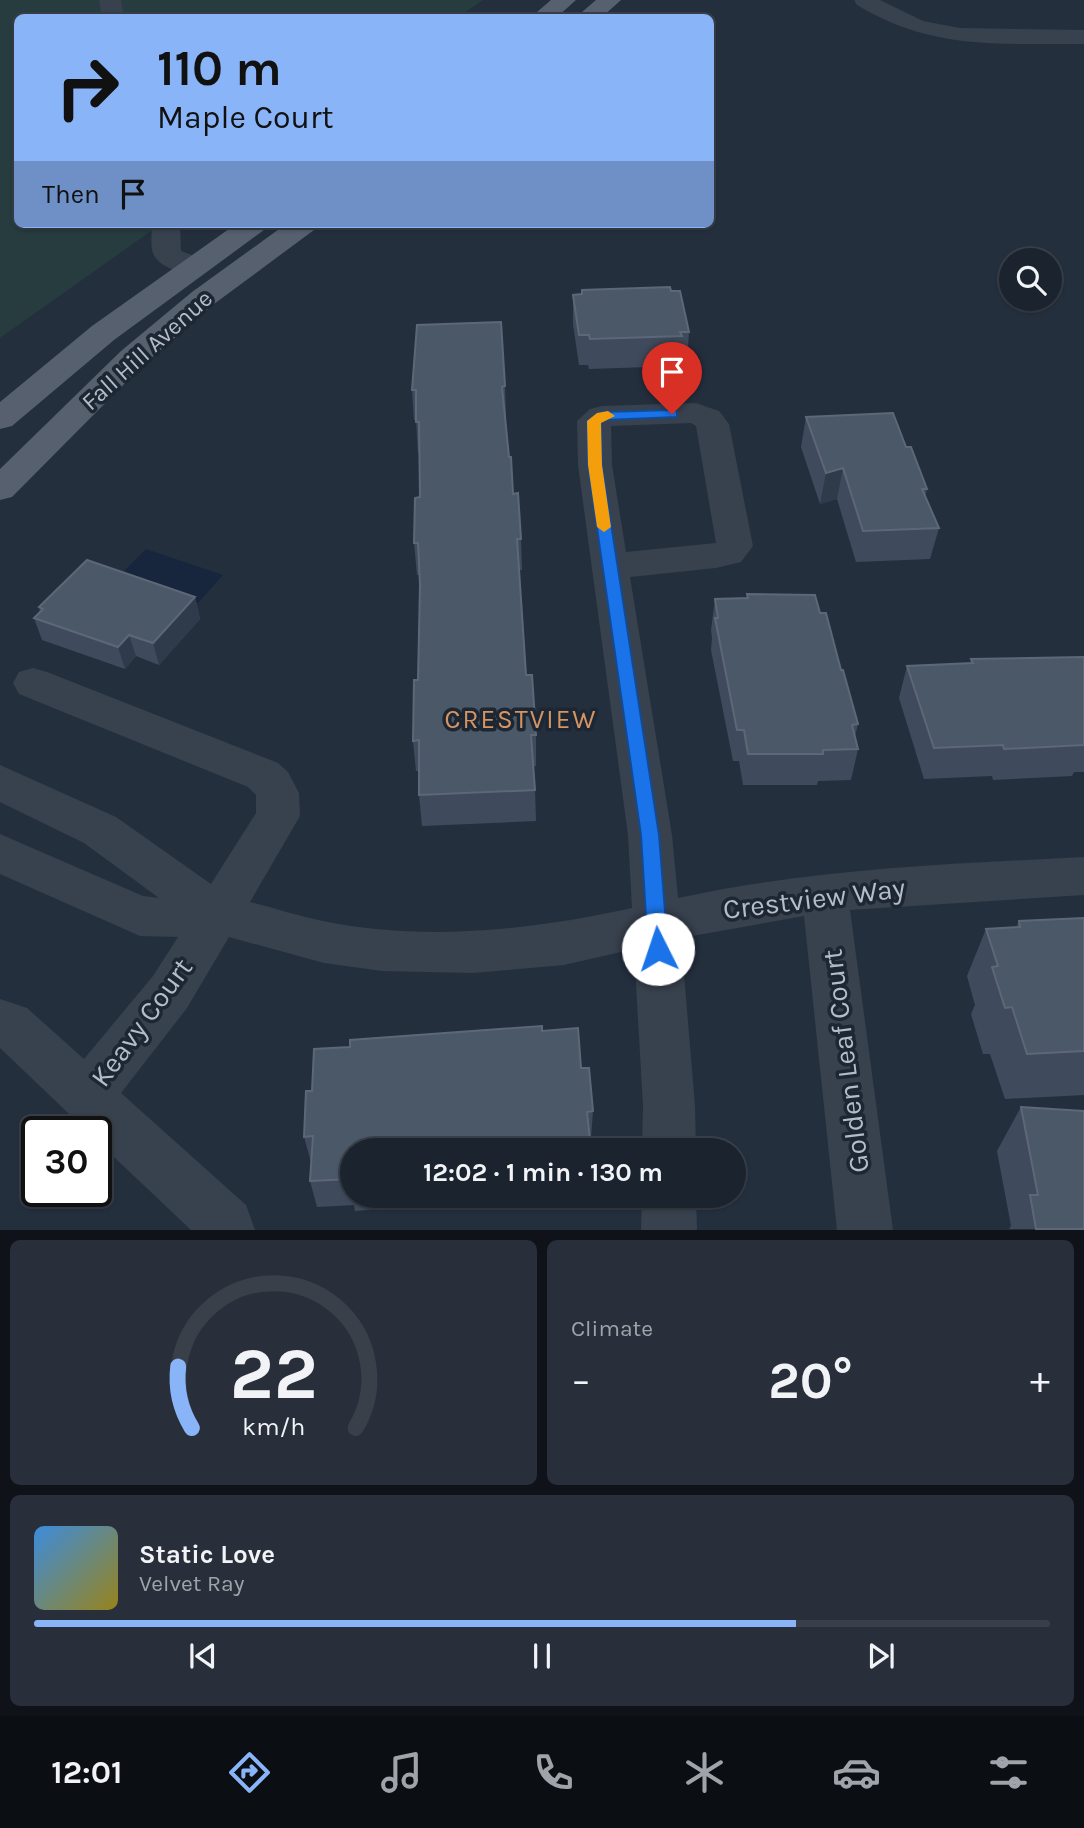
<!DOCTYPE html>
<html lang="en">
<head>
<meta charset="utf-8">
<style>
  :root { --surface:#1b232e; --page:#282f3a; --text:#f1f3f6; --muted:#a0a4aa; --line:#39404a; --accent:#8ab4f8 }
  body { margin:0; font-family:Karla,sans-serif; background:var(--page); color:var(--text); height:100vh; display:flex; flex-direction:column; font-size:26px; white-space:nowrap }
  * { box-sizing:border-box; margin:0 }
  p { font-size:23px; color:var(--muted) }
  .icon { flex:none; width:38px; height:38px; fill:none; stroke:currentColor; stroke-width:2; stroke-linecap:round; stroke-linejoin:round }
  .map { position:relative; height:1230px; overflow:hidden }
  .sheet { display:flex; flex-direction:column; gap:10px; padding:10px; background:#0f1319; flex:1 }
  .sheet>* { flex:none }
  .guide { position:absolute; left:14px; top:14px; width:700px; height:214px; border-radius:10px; box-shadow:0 2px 5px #0004,0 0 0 2px var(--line); background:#8ab4f8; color:#111; overflow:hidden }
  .tools { position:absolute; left:999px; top:248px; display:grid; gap:14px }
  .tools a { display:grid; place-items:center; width:63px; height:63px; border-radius:50%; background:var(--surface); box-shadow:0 2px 5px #0004,0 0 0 2px var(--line); font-size:35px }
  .speed { position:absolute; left:21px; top:1116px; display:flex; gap:14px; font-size:35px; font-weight:700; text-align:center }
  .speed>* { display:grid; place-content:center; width:91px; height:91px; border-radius:50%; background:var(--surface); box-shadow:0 2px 5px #0004,0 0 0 2px var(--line); line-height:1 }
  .speed .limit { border:4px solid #111; border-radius:10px; background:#fff; color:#111 }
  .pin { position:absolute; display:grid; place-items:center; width:60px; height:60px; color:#fff; margin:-72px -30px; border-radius:50% 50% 50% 0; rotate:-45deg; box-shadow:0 0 7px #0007 }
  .pin .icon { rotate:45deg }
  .me { position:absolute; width:77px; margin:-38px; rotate:356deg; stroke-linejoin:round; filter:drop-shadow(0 0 5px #0008) }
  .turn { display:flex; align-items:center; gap:24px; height:147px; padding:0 28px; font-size:32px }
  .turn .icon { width:91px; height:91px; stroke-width:2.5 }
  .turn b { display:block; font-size:49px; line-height:60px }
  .then { display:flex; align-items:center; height:66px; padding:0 28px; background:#0003; gap:14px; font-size:26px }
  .big { font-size:52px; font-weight:700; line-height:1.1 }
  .sheet .widget { flex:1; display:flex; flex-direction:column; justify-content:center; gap:10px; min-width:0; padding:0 24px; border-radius:10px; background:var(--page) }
  .sheet .dial { align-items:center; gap:0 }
  .dial svg { height:182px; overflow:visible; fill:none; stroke:var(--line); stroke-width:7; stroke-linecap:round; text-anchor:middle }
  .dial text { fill:var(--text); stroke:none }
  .song { display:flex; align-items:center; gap:21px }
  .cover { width:84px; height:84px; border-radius:10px; background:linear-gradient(135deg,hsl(210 70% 55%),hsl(50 70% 35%)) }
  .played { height:7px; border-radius:4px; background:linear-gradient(90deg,var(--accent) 75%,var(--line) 75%) }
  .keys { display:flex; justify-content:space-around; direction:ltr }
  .heat { display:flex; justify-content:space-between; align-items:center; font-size:38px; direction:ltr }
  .sheet .tiles { flex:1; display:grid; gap:10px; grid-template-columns:1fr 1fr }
  .widget:last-child { grid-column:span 2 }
  .trip { position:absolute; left:340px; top:1138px; width:406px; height:70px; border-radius:35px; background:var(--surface); box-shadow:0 2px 5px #0004,0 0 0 2px var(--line); font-weight:700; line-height:70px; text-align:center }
  .tab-bar { display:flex; height:112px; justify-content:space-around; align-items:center; background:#0b0e12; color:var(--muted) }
  .tab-bar .icon { width:49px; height:49px }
  .tab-bar .active { color:var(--accent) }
  .tab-bar b { font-size:32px; color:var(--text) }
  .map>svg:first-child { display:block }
  .green { fill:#263c3f }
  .water { fill:#17263c }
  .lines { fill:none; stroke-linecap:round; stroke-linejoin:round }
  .minor { fill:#38414e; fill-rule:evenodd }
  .major { fill:#56606e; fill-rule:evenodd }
  .wall { fill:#3f4b5c }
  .shaded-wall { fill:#2f3b4b }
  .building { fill:#4b5868; stroke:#5c6777; stroke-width:2 }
  .route { fill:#1a73e8; stroke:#114b97; stroke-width:2 }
  .slow { fill:#f59e0b }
  .labels { text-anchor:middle; stroke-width:7; stroke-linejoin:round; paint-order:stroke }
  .street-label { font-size:24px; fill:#b4bcc9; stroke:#1d2633 }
  .neighbourhood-label { font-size:26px; letter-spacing:2px; fill:#d59563; stroke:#1d2633 }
  .near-street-label { font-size:28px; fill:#b4bcc9; stroke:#1d2633 }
</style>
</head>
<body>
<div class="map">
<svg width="1084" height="1230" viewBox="0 0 1084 1230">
  <rect width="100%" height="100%" fill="#242f3e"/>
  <path class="green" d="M 0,0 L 483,0 L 457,18 L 18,18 L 18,224 L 161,224 L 0,338 Z"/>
  <path class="water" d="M 146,549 L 223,575 L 198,603 L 119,576 Z"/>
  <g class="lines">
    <path class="minor" d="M 99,0 L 121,0 L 124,18 L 102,18 Z
      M 854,0 L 880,0 L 923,21 L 960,28 L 1084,30 L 1084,44 C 998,43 934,51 857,5 Z
      M 152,224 L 180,224 L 181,251 L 205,260 L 209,266 L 205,272 C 191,276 159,270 153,253 C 150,246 152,233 152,224 Z
      M 696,403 L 719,411 L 729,424 L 753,546 L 741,562 L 716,568 L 630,577 L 672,835 L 678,898 C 811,869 948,864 1084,857 L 1084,895 L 850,910 L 893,1230 L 837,1230 L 804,916 L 681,938 L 695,1106 L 696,1150 L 642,1150 L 643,1106 L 634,949 L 564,965 L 473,973 L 382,971 L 324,963 L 229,937 L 187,1008 L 121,1093 L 246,1205 L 255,1230 L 191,1230 L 96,1140 L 96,1132 L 88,1132 L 0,1048 L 0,999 L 27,1008 L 84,1059 L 153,976 L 178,937 L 140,936 L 0,874 L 0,834 L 143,896 L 159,898 L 84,843 L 0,802 L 0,765 L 116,817 L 211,884 L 256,813 L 256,795 L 248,787 L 19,694 L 13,683 L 19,672 L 33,668 L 47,672 L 278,763 L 288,772 L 299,793 L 300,816 L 250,902 C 274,908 298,916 323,921 C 424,942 532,930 632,908 L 628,835 L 578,465 L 577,421 L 590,409 L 602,406 ZM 691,423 L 696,426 L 716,543 L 626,552 L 612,465 L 611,426 Z
      M 642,1195 L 696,1195 L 697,1230 L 641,1230 Z"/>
    <path class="major" d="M 551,0 L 576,0 L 556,18 L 530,18 Z
      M 596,0 L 621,0 L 601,18 L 575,18 Z
      M 236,224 L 268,224 L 264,230 L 114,340 L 12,426 L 0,429 L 0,402 L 92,326 Z
      M 286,224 L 318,224 L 314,230 L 214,304 L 143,365 L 12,497 L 0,500 L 0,469 L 121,351 L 192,292 Z"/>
  </g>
  <path class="wall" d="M 671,291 L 689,332 L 687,362 L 680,362 L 679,366 L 589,369 L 588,365 L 579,365 L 573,324 L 573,295 Z
    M 505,386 L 506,417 L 505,417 L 513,494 L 521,539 L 522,570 L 519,570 L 526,675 L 536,735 L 536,766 L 533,766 L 535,790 L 536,821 L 422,826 L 419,795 L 419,771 L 416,771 L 413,741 L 418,680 L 420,585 L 420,575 L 417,575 L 414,543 L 420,497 L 420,453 L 418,453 L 416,420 L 414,420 L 412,390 Z
    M 806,417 L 927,489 L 925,497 L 939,528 L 930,559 L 856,562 L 837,499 L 820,504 L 801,447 Z
    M 747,594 L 820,613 L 841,670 L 858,724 L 855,736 L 858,749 L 851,780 L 818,781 L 817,785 L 743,785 L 739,761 L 733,761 L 711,650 L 712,638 L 711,630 L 715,599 L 746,598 Z
    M 195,597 L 200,619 L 159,665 L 136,656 L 125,669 L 42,640 L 34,618 L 40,612 L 39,607 Z
    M 1084,657 L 1084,772 L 1074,772 L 1072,776 L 993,780 L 992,776 L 924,779 L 899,698 L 907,666 L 970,663 L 971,659 Z
    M 1084,918 L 1084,1095 L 1005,1099 L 990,1054 L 983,1054 L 971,1014 L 975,1005 L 967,976 L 986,929 L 1016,927 L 1019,921 Z
    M 542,1031 L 581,1068 L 593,1111 L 591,1138 L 352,1150 L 352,1195 L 542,1195 L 355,1211 L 354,1205 L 317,1207 L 310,1181 L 311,1162 L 304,1137 L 312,1091 L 350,1047 Z
    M 1021,1107 L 1084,1229 L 1009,1229 L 1011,1226 L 997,1151 Z"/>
  <path class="shaded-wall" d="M 843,468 L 837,499 L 820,504 L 826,473 Z
    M 195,597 L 200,619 L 159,665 L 153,643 Z
    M 129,635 L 136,656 L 125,669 L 118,647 Z"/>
  <path class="building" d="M 670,287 L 671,291 L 680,291 L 689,332 L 680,332 L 682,336 L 590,339 L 589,335 L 579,335 L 573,295 L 582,294 L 582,290 Z
    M 501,322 L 505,386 L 502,387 L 509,457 L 511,457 L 513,494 L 518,493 L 521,539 L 517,539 L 526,675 L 532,675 L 536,735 L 531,735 L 535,790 L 419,795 L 419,740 L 413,741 L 414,680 L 418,680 L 420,585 L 418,543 L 414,543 L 415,498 L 420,497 L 419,422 L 416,422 L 416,390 L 412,390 L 417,325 Z
    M 893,413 L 906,447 L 911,447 L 927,489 L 922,489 L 939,528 L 863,531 L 843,468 L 826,473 L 806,417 Z
    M 87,560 L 195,597 L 153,643 L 129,635 L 118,647 L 34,618 L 43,609 L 39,607 Z
    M 747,594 L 815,595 L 820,613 L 826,613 L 841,670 L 843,670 L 858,724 L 852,725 L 858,749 L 823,750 L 823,754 L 748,754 L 744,730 L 737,730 L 715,618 L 718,618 L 715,599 L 748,598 Z
    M 1084,657 L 1084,745 L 1004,749 L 1003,745 L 934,748 L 907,666 L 973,663 L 971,659 Z
    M 1084,918 L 1084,1051 L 1027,1054 L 1012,1007 L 1005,1008 L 992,967 L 998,966 L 986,929 L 1020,927 L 1019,921 Z
    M 542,1026 L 542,1031 L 578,1028 L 581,1068 L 589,1068 L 593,1111 L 587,1112 L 591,1150 L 352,1150 L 352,1185 L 349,1185 L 350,1179 L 310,1181 L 313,1136 L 304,1137 L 306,1091 L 312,1091 L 314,1049 L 350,1047 L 350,1040 Z
    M 1021,1107 L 1084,1111 L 1084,1229 L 1036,1229 L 1030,1195 L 1038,1195 Z"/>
  <path class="route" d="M 672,410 L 677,411 L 677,417 L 605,420 L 601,423 L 602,465 L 659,835 L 668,949 L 665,955 L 658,958 L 651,955 L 648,949 L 641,835 L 588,465 L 587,421 L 602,412 Z"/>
  <path class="slow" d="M 608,411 L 615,416 L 601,423 L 602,465 L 611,527 L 604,532 L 597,527 L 588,465 L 587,421 L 597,413 Z"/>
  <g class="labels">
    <g class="street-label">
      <text transform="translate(147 350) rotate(-42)" y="8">Fall Hill Avenue</text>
    </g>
    <g class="neighbourhood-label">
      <text x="521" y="728">CRESTVIEW</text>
    </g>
    <g class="near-street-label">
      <text transform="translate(814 898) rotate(-7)" y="10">Crestview Way</text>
      <text transform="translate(141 1022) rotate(-54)" y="10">Keavy Court</text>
      <text transform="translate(845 1061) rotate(-97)" y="10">Golden Leaf Court</text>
    </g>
  </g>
</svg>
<div class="tools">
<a><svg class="icon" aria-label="search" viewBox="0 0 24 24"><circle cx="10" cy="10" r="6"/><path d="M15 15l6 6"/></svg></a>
</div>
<div class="speed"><div class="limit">30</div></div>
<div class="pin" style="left:672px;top:414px;background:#d93025"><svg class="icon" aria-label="arrive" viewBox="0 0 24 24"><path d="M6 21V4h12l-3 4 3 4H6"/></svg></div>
<svg class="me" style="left:658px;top:949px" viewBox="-20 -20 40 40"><circle r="19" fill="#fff"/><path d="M0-13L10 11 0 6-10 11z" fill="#1a73e8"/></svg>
<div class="trip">12:02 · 1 min · 130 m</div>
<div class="guide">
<div class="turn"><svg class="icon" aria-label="right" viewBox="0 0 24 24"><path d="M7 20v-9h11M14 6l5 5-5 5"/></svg><div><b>110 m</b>Maple Court</div></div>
<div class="then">Then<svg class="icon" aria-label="arrive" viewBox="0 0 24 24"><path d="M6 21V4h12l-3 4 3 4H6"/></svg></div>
</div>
</div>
<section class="sheet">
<div class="tiles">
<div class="widget dial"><svg viewBox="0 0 100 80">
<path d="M14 69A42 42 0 1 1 86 69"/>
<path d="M14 69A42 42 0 0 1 8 42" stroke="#8ab4f8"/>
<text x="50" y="56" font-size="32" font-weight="700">22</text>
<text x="50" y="72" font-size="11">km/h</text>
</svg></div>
<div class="widget"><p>Climate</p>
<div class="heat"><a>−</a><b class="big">20°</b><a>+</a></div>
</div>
<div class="widget">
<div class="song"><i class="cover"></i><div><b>Static Love</b><p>Velvet Ray</p></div></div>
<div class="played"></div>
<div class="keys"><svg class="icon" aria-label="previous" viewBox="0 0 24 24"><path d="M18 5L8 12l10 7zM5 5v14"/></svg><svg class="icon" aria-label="pause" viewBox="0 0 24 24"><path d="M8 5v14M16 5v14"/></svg><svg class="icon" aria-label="next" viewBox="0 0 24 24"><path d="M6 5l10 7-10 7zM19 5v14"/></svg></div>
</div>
</div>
</section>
<nav class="tab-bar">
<b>12:01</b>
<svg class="icon active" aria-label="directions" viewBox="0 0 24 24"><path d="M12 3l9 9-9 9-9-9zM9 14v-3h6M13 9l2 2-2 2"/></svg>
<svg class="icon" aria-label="music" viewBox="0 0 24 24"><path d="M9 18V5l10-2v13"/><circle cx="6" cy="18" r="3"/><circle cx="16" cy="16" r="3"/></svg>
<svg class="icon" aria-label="phone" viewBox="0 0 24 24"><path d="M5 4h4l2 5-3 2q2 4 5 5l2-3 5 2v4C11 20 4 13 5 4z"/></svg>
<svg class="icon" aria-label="climate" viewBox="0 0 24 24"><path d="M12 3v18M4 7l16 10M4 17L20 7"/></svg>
<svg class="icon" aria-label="car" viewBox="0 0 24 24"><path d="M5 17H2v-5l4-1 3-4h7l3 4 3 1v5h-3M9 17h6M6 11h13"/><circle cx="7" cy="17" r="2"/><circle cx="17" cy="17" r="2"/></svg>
<svg class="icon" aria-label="filters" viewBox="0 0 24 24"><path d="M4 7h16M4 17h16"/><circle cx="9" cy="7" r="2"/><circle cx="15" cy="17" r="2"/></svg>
</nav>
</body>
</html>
